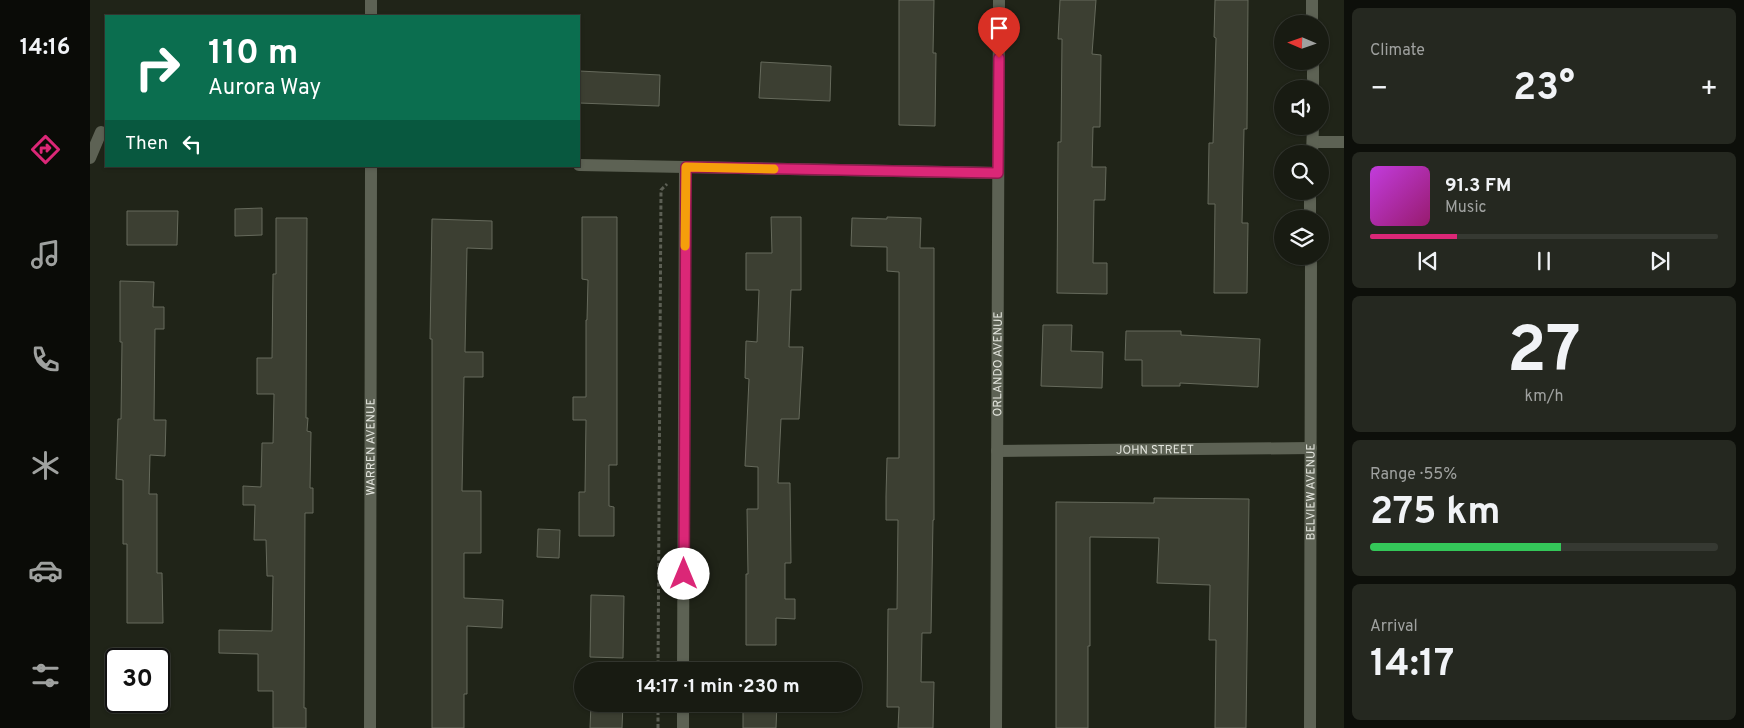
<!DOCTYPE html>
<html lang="en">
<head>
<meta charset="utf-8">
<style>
  :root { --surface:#181b12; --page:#252820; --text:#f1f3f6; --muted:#9fa19f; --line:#363932; --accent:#db2777 }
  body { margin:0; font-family:Overpass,sans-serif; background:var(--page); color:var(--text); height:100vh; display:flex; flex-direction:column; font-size:19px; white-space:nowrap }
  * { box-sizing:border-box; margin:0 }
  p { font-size:16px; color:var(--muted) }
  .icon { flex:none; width:28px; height:28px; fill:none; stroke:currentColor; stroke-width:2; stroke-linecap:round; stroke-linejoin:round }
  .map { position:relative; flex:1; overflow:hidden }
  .sheet { display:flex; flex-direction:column; gap:8px; padding:8px; background:#0d0f0a; width:400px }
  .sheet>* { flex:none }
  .hud { position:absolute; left:15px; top:15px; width:475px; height:152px; border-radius:0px; box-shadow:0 1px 4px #0004,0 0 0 1px var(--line); background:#0b6e4f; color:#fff; overflow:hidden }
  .needle { width:32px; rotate:272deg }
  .tools { position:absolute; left:1184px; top:15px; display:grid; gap:10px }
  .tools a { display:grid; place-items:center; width:55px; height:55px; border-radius:50%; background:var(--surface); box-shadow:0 1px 4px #0004,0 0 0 1px var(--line); font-size:25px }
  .speed { position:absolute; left:15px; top:648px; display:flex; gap:10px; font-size:25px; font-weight:700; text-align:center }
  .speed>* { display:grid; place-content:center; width:65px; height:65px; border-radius:50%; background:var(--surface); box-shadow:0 1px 4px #0004,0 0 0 1px var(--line); line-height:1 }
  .speed .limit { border:2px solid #111; border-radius:8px; background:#fff; color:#111 }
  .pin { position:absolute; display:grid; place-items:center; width:42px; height:42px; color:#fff; margin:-51px -21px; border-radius:50% 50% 50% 0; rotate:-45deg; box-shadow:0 0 5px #0007 }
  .pin .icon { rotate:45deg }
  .me { position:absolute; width:55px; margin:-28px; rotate:0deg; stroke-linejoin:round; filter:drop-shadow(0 0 4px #0008) }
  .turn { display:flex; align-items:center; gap:18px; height:105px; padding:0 20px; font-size:22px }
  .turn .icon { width:65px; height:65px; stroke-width:2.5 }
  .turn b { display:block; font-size:35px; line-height:42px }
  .then { display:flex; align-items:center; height:48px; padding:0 20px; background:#0003; gap:10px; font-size:19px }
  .big { font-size:38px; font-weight:700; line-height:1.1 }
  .sheet .widget { flex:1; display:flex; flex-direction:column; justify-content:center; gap:8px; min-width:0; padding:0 18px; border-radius:8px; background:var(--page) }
  .sheet .dial { align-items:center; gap:0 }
  .dial b { font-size:65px; line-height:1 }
  .song { display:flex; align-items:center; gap:15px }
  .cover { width:60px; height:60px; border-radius:8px; background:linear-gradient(135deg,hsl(290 70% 55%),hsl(320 70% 35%)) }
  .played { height:5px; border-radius:2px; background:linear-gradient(90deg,var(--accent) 25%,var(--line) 25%) }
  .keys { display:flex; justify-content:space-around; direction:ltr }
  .heat { display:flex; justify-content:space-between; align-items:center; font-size:28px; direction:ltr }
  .charge { height:8px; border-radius:4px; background:linear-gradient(90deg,#34c759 55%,var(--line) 0) }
  .trip { position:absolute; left:484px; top:662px; width:288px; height:50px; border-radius:25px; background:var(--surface); box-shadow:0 1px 4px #0004,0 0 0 1px var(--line); font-weight:700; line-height:50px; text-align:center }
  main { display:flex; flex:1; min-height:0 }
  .menu { display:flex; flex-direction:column; width:90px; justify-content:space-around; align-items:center; background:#0a0b07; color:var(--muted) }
  .menu .icon { width:35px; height:35px }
  .menu .on { color:var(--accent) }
  .menu b { font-size:22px; color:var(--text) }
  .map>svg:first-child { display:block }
  .building { fill:#3c3f32; stroke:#666a5c }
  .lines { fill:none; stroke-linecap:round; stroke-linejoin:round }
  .path { stroke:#5c5f54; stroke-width:3; stroke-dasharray:4 2.5; stroke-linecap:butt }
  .minor { stroke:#5d6254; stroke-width:12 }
  .route-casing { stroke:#8e194d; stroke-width:12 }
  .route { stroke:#db2777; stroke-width:9 }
  .slow { stroke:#f59e0b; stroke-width:9 }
  .labels { text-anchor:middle; stroke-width:5; stroke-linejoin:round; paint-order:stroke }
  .street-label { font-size:12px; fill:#e2e4dc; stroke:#202418 }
</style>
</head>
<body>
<main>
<nav class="menu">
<b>14:16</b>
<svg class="icon on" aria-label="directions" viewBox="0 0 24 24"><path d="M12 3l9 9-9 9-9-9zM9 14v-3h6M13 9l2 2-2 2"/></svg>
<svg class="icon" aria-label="music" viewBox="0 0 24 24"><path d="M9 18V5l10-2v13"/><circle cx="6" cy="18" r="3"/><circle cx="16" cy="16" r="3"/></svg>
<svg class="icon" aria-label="phone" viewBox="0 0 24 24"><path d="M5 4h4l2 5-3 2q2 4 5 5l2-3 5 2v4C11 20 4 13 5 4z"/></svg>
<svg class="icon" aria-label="climate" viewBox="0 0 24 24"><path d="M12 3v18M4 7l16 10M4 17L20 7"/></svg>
<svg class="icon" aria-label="car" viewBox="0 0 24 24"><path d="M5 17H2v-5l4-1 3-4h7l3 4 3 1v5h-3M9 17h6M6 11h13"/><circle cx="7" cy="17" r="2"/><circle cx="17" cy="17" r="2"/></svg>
<svg class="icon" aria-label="filters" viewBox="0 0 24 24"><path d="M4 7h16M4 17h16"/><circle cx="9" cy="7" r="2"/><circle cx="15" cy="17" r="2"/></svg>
</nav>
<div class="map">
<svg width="1254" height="728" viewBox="0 0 1254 728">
  <rect width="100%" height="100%" fill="#202418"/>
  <path class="building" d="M 809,0 L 844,0 L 843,53 L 846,53 L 845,126 L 809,125 Z
    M 970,0 L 1006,0 L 1002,54 L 1011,55 L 1010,127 L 1003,127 L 1002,167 L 1016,167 L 1015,200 L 1004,200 L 1003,263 L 1017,263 L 1017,294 L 967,293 L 968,142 L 971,142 L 972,39 L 968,39 Z
    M 1125,0 L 1158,0 L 1157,129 L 1154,129 L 1152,223 L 1158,223 L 1157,293 L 1124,293 L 1125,204 L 1118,204 L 1119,143 L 1123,143 L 1126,38 L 1124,37 Z
    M 671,62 L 741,66 L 740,101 L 669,98 Z
    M 489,71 L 570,75 L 569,106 L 489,103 Z
    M 172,208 L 172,235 L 145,236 L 145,209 Z
    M 37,211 L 88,211 L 87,245 L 37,245 Z
    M 492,217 L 527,217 L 527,465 L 519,465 L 519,506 L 524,507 L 524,536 L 489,536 L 489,492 L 495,492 L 496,420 L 483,420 L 483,397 L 496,397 L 496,320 L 497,320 L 498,280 L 492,279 Z
    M 681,217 L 711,217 L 711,290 L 701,290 L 699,347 L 713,347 L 709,419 L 691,419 L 688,483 L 700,483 L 701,563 L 695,563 L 695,599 L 705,599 L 705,619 L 686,618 L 686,645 L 656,645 L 656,574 L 658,574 L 657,509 L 668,509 L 668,467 L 655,466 L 659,379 L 655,378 L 656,341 L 667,342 L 669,290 L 656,290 L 656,253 L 682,253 Z
    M 797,217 L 831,218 L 830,248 L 844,248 L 844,520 L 843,520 L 841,633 L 832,633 L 831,682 L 844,682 L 843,728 L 808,728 L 809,707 L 797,707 L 798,609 L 807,609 L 808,520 L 796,520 L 796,496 L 797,458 L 809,458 L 809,272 L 797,271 L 797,247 L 761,246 L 762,218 L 797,219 Z
    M 186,218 L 217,218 L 216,418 L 218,418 L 217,431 L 221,432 L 220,488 L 223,488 L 223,513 L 215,513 L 214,708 L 216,708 L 216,728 L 183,728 L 183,691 L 168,691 L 168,654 L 129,653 L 129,630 L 182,631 L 183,576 L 177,576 L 176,540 L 164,540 L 165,505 L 153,505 L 153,486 L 171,487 L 172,443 L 183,443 L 184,394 L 167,394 L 167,358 L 182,358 L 183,274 L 186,274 Z
    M 342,219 L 402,221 L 402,249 L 377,248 L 375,352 L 393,352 L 393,377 L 374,377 L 372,491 L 391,491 L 391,553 L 374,553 L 374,598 L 413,600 L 412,628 L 377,626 L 377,694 L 374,694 L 374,728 L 342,728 L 342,339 L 340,339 Z
    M 30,281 L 64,282 L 63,307 L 74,307 L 74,329 L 65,329 L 64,420 L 76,420 L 75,456 L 60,455 L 59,494 L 67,494 L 67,573 L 72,573 L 73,623 L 37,623 L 37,544 L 33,544 L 33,480 L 26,479 L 28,419 L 31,419 L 32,342 L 30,342 Z
    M 953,325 L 982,325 L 981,351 L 1013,352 L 1012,388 L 951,386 Z
    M 1036,331 L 1091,331 L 1091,335 L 1170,339 L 1168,387 L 1090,383 L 1090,386 L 1052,386 L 1052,360 L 1035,360 Z
    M 1064,498 L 1159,499 L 1156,728 L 1125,728 L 1126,640 L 1119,640 L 1120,585 L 1067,583 L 1069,538 L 1000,537 L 1000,646 L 998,646 L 998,728 L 966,728 L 966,502 L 1064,503 Z
    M 448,529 L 470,530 L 469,558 L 447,557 Z
    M 501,595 L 534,596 L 533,658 L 500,657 Z
    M 501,704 L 533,704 L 532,728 L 500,728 Z
    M 653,704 L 687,704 L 686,728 L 653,728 Z"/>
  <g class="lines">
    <path class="path" d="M 568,671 L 571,190 L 577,184
      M 568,728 L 568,704"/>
    <g class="minor">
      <path d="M 281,0 L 281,16"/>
      <path d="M 1222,0 L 1222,24"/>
      <path d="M 1223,61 L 1223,89"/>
      <path d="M 1223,142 L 1254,142"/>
      <path d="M 1222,154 L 1223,126"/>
      <path d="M 0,158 L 11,132"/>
      <path d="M 489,165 L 908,173"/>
      <path d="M 1220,191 L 1220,219"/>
      <path id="s1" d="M 907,451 L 1221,448"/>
      <path d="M 593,671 L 595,167"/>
      <path id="s2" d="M 280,728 L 281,166"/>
      <path d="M 593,728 L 593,704"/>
      <path id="s3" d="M 906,728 L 909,0"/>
      <path id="s4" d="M 1220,728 L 1221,256"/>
    </g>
  </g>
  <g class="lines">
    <defs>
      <path id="route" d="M 594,574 L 596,167 L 908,173 L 909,58"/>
    </defs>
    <use href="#route" class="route-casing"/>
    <use href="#route" class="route"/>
    <path class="slow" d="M 595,246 L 596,167 L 684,169"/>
  </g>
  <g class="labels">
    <g class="street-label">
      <text dy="4" stroke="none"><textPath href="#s3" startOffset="364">ORLANDO AVENUE</textPath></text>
      <text dy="4" stroke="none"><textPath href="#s2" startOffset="281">WARREN AVENUE</textPath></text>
      <text dy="4" stroke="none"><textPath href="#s1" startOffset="158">JOHN STREET</textPath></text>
      <text dy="4" stroke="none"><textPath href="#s4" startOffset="236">BELVIEW AVENUE</textPath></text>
    </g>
  </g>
</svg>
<div class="tools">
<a><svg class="needle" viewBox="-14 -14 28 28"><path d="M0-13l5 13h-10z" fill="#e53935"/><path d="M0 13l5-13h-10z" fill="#9fa19f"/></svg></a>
<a><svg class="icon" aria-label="sound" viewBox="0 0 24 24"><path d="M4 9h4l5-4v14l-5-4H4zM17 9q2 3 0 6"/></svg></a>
<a><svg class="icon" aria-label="search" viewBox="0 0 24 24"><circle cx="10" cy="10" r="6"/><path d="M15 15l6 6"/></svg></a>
<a><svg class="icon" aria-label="layers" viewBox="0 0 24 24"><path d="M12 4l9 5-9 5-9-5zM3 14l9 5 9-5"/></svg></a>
</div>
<div class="speed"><div class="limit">30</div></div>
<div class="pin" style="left:909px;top:58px;background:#d93025"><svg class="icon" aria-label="arrive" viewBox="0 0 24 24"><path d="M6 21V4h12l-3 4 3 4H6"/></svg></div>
<svg class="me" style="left:594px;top:574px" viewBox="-20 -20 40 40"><circle r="19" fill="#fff"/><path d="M0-13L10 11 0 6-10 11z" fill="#db2777"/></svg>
<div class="trip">14:17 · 1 min · 230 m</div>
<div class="hud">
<div class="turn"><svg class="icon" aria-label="right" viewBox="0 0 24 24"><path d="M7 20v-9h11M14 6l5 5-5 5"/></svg><div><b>110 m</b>Aurora Way</div></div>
<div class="then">Then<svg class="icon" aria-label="left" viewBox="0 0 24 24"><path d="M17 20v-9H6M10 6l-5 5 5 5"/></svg></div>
</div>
</div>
<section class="sheet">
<div class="widget"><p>Climate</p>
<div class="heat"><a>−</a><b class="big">23°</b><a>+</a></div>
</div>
<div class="widget">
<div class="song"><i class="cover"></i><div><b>91.3 FM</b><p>Music</p></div></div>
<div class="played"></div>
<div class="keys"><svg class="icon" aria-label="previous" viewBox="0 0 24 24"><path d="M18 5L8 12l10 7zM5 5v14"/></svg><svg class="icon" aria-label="pause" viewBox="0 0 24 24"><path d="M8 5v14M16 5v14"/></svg><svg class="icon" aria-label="next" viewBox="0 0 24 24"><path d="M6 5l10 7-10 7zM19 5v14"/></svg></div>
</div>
<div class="widget dial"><b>27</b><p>km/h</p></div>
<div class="widget"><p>Range · 55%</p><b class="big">275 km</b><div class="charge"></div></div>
<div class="widget"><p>Arrival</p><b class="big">14:17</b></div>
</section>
</main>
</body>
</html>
